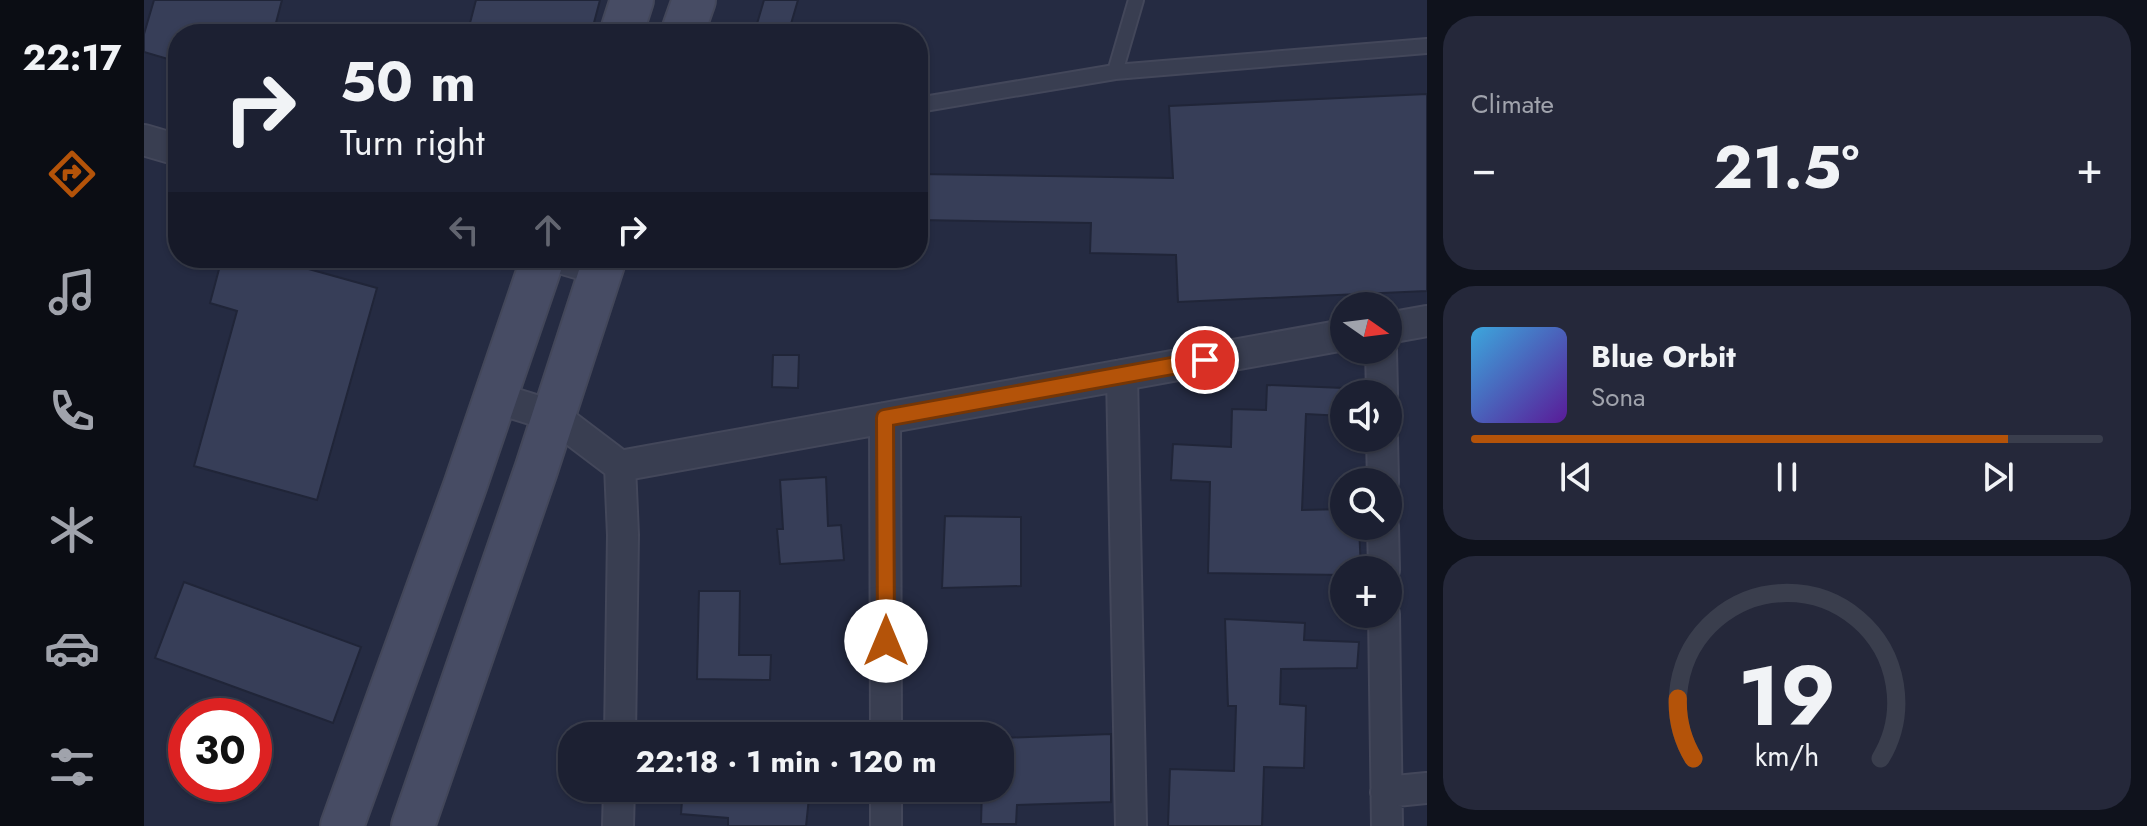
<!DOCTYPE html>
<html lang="en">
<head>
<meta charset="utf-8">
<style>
  :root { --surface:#1c2032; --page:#25283a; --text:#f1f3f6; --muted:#a0a3ac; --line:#3a3e4d; --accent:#b45309 }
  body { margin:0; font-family:Jost,sans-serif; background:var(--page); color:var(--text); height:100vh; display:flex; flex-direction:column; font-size:30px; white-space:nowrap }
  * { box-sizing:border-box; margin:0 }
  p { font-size:26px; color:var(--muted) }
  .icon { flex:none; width:44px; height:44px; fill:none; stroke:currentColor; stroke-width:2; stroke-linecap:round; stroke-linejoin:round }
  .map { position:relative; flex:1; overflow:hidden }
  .drawer { display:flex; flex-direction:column; gap:16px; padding:16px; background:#0f121c; width:720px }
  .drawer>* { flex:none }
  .guide { position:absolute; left:24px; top:24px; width:760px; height:244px; border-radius:32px; box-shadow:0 2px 6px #0004,0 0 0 2px var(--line); background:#1c2032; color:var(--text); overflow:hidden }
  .needle { width:52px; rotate:104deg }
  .controls { position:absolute; left:1186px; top:292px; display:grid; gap:16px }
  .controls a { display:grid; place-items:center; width:72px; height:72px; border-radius:50%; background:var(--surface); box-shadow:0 2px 6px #0004,0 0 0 2px var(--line); font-size:40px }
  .speed { position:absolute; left:24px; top:698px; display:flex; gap:16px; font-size:40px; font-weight:700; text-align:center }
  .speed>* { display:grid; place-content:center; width:104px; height:104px; border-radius:50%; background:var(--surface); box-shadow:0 2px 6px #0004,0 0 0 2px var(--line); line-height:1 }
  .speed .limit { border:12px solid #d22; background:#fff; color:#111 }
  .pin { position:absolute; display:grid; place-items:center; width:68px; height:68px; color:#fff; margin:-34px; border:4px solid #fff; border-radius:50%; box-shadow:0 2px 8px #0007 }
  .me { position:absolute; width:88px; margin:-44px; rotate:0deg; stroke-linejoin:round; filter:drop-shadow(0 0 6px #0008) }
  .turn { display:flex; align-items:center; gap:28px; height:168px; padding:0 40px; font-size:36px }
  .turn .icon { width:104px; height:104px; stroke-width:2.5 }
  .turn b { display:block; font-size:56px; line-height:68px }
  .lanes { display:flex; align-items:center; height:76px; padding:0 40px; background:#0003; justify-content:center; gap:40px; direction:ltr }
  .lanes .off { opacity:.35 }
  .big { font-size:60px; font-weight:700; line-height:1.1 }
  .drawer .widget { flex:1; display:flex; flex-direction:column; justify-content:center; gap:12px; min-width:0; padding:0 28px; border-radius:32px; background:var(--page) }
  .drawer .dial { align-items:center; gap:0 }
  .dial svg { height:208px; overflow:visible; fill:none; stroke:var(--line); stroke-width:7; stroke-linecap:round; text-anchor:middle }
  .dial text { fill:var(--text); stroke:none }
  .song { display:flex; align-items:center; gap:24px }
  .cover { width:96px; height:96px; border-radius:12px; background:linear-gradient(135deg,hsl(200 70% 55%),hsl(270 70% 35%)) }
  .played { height:8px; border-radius:4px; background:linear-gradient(90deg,var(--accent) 85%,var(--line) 85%) }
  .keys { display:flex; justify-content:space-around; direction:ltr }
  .heat { display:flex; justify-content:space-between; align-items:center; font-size:44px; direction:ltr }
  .trip { position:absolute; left:414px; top:722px; width:456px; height:80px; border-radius:32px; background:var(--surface); box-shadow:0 2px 6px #0004,0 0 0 2px var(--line); font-weight:700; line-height:80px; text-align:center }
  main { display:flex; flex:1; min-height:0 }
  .menu { display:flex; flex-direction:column; width:144px; justify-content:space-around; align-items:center; background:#0b0d14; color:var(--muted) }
  .menu .icon { width:56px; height:56px }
  .menu .on { color:var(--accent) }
  .menu b { font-size:36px; color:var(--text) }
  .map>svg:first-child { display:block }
  .building { fill:#373e58; stroke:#202538; stroke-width:2 }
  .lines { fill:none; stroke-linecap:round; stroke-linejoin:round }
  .service-casing { stroke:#43475a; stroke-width:18 }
  .minor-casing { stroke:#43475a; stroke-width:34 }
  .secondary-casing { stroke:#43475a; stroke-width:46 }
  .service { stroke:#393e51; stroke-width:14 }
  .minor { stroke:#393e51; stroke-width:30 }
  .secondary { stroke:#474c64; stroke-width:42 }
  .route-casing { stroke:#753606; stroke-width:20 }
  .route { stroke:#b45309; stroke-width:14 }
</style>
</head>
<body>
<main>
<nav class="menu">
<b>22:17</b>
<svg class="icon on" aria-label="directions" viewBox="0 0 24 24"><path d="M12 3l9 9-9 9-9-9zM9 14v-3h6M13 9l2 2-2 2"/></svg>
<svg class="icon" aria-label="music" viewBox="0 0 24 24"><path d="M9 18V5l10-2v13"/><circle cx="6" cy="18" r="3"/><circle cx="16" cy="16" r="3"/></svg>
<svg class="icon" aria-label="phone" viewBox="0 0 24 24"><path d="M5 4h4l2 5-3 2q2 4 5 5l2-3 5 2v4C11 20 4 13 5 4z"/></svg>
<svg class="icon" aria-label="climate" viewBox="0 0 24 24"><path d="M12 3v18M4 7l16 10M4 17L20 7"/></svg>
<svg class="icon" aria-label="car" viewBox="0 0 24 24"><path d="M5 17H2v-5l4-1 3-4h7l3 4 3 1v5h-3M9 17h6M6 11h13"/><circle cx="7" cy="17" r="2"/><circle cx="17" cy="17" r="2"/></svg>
<svg class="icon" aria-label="filters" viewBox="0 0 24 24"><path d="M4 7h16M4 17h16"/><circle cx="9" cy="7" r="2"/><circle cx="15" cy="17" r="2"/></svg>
</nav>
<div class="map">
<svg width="1283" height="826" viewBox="0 0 1283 826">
  <rect width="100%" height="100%" fill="#252b42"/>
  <path class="building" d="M 10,0 L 138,0 L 129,34 L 34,34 L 34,62 L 0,52 L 0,34 Z
    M 332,0 L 456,0 L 447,34 L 367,34 L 326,23 Z
    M 620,0 L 654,0 L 644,34 L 610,34 Z
    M 1283,94 L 1283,291 L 1034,302 L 1032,255 L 946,253 L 947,223 L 774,220 L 774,174 L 1029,178 L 1025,106 Z
    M 78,258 L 125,258 L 233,288 L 173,500 L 50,466 L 93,311 L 66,303 Z
    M 629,355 L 655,355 L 654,388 L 628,387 Z
    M 1123,385 L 1200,388 L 1200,416 L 1162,414 L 1158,510 L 1200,509 L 1200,526 L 1215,526 L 1217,570 L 1200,570 L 1200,575 L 1064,573 L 1066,482 L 1027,480 L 1029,444 L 1087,447 L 1088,409 L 1122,410 Z
    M 682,477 L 684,526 L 697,525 L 700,560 L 636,564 L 633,529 L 639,529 L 636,480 Z
    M 801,516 L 877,517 L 877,586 L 798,588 Z
    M 40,582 L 217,647 L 189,723 L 11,658 Z
    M 555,591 L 596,591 L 595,655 L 627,655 L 626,680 L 553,679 Z
    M 1081,619 L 1161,623 L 1160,640 L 1215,642 L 1213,668 L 1137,669 L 1136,704 L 1162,706 L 1160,768 L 1120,767 L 1118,826 L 1024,826 L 1026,769 L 1090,771 L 1092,706 L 1084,706 Z
    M 967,734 L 967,802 L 873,805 L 872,824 L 837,824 L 838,788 L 856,788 L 856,738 Z
    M 539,788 L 666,788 L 662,826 L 584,826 L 584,818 L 537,814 Z"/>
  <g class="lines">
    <defs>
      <path id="service" d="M 971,72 L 992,0
        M 774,105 L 971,72 L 1283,46"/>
      <path id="minor" d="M 0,140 L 34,150
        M 416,258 L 457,270
        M 1244,328 L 1283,321
        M 1237,350 L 1238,394
        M 978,375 L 987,826
        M 352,398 L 410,416 L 476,466 L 1200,335
        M 741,418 L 742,736
        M 1238,438 L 1239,482
        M 1239,526 L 1240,570
        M 1240,614 L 1243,826
        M 476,736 L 479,535 L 476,466
        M 742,788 L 742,826
        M 1242,792 L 1283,788
        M 474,826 L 475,788"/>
      <path id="secondary" d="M 477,34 L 488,0
        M 538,34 L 550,0
        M 198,826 L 321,486 L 399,258
        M 269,826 L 392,470 L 461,258"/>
    </defs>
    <use href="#service" class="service-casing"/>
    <use href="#minor" class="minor-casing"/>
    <use href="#secondary" class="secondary-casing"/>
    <use href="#service" class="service"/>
    <use href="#minor" class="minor"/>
    <use href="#secondary" class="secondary"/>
  </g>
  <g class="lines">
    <defs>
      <path id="route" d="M 742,641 L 741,418 L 1061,360"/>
    </defs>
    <use href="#route" class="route-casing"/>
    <use href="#route" class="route"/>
  </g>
</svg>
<div class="controls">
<a><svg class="needle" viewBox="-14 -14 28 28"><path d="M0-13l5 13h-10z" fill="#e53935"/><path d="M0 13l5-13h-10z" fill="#a0a3ac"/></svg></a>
<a><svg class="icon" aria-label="sound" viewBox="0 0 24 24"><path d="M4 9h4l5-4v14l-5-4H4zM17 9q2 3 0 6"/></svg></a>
<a><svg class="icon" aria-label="search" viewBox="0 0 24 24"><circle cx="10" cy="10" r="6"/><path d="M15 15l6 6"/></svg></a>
<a>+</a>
</div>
<div class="speed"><div class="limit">30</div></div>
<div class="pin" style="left:1061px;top:360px;background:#d93025"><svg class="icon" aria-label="arrive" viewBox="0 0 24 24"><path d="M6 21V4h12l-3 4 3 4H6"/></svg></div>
<svg class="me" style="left:742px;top:641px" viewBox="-20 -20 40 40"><circle r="19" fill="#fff"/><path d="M0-13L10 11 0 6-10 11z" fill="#b45309"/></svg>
<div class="trip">22:18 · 1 min · 120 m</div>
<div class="guide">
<div class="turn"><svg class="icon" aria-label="right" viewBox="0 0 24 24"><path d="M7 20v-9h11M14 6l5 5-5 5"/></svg><div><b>50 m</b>Turn right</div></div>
<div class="lanes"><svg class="icon off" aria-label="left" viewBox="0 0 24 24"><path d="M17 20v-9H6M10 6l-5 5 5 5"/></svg><svg class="icon off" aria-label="ahead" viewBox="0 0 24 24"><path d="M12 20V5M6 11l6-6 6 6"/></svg><svg class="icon" aria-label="right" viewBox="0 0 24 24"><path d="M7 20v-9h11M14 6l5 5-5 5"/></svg></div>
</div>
</div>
<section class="drawer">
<div class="widget"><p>Climate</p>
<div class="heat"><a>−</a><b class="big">21.5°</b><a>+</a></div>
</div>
<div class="widget">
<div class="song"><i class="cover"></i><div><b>Blue Orbit</b><p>Sona</p></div></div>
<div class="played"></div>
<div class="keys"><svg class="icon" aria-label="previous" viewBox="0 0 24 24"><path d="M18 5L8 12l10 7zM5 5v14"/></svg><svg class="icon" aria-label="pause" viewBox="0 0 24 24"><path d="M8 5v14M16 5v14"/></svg><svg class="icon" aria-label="next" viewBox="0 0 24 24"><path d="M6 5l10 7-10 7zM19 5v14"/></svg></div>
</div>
<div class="widget dial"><svg viewBox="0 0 100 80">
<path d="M14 69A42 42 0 1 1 86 69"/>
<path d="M14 69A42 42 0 0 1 8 46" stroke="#b45309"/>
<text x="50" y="56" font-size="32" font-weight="700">19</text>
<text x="50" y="72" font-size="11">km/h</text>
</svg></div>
</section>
</main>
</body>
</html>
